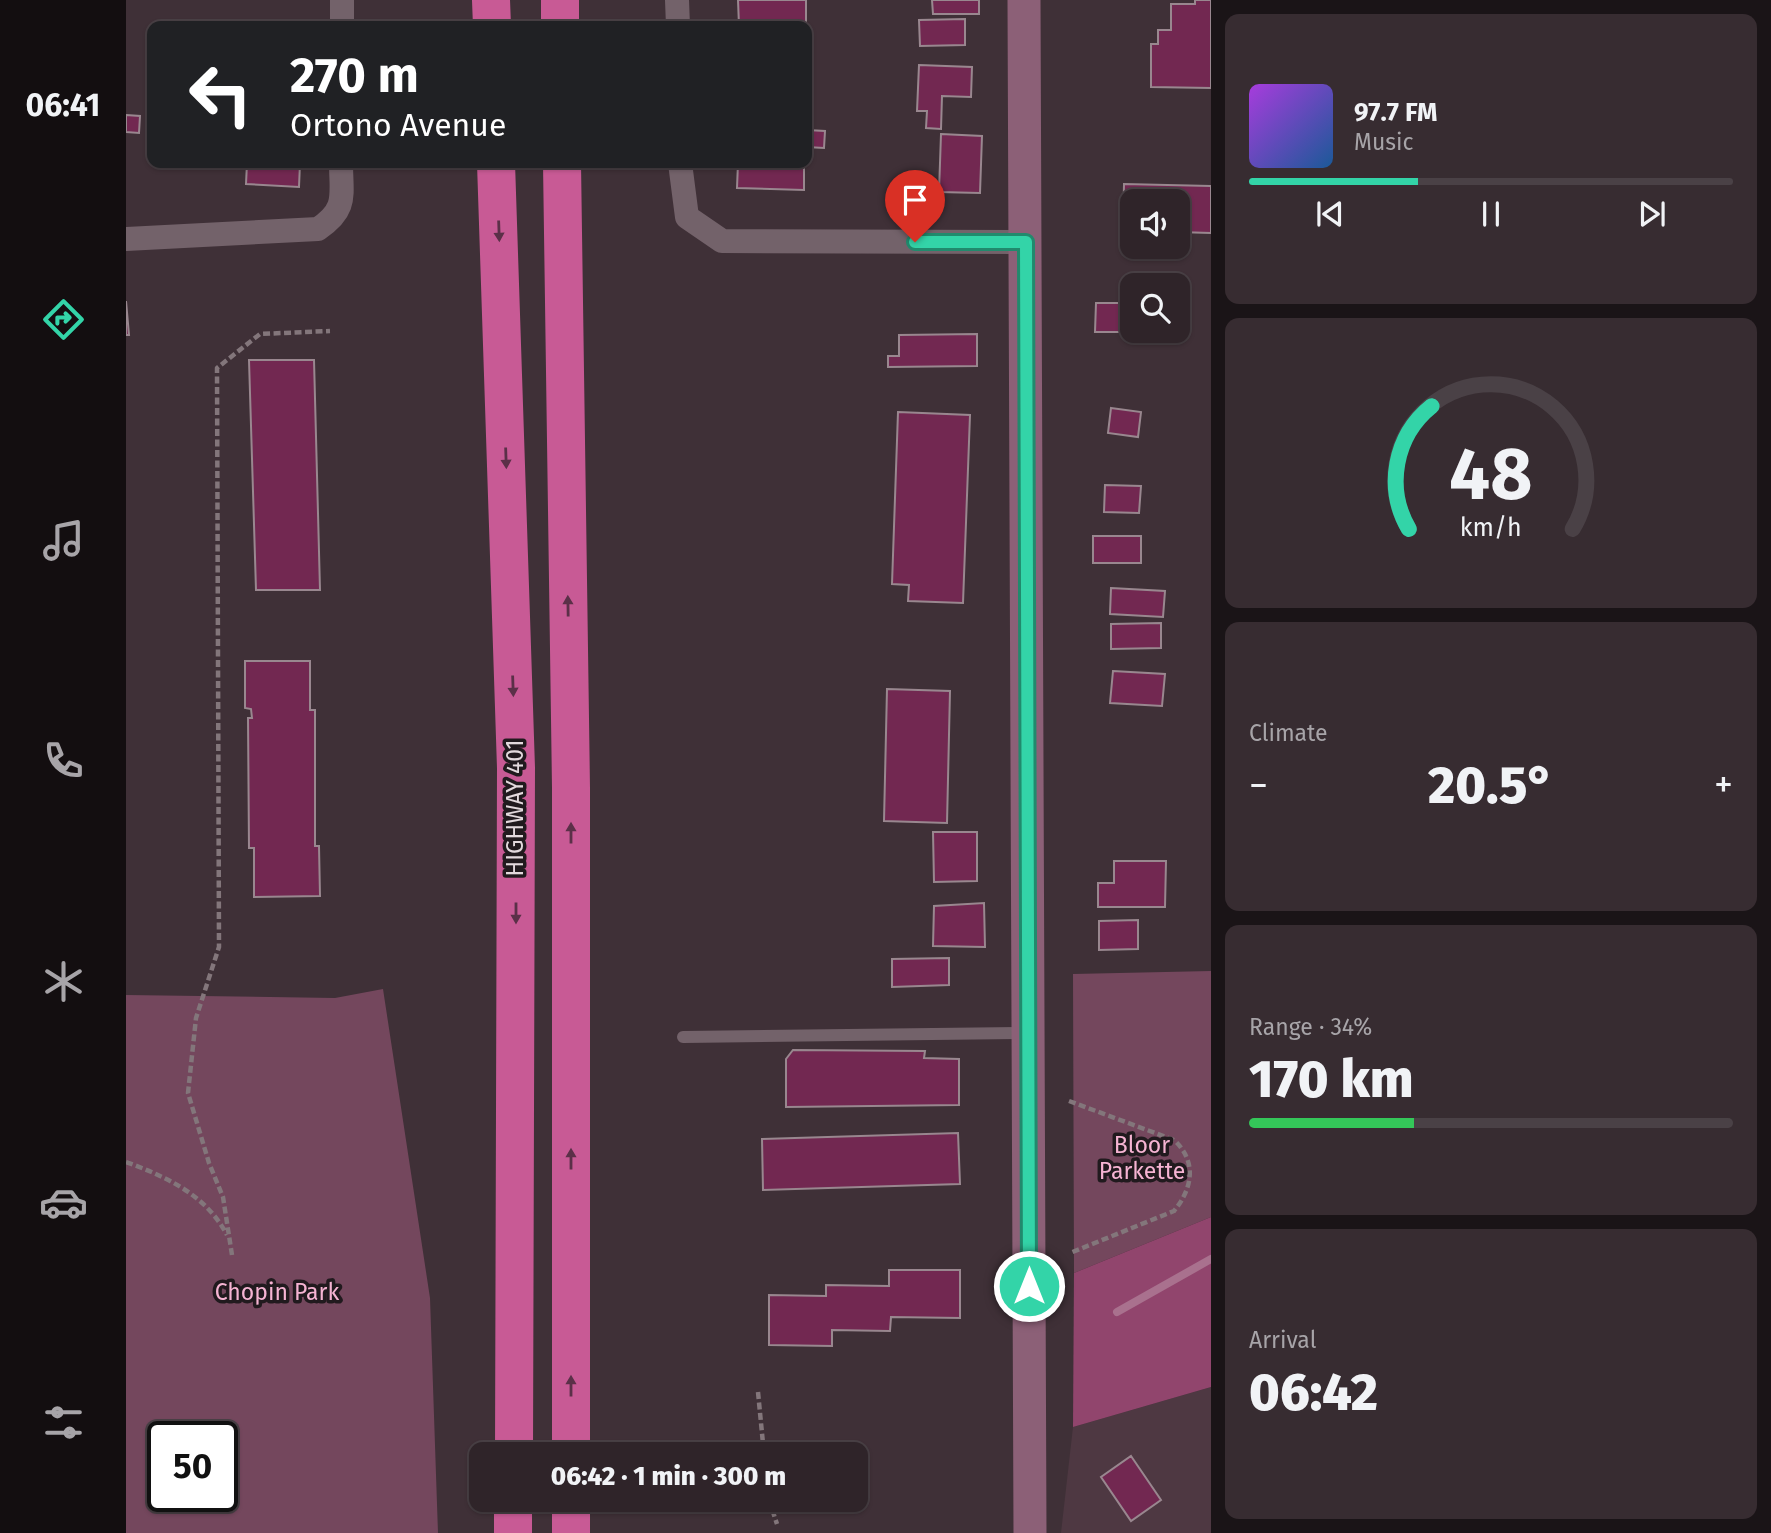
<!DOCTYPE html>
<html lang="en">
<head>
<meta charset="utf-8">
<style>
  :root { --surface:#2f2429; --page:#372c31; --text:#f1f3f6; --muted:#a7a4a8; --line:#4a4146; --accent:#33d4a8 }
  body { margin:0; font-family:"Fira Sans",sans-serif; background:var(--page); color:var(--text); height:100vh; display:flex; flex-direction:column; font-size:26px; white-space:nowrap }
  * { box-sizing:border-box; margin:0 }
  p { font-size:23px; color:var(--muted) }
  .icon { flex:none; width:38px; height:38px; fill:none; stroke:currentColor; stroke-width:2; stroke-linecap:round; stroke-linejoin:round }
  .map { position:relative; flex:1; overflow:hidden }
  .sheet { display:flex; flex-direction:column; gap:14px; padding:14px; background:#1a1417; width:560px }
  .sheet>* { flex:none }
  .top-card { position:absolute; left:21px; top:21px; width:665px; height:147px; border-radius:14px; box-shadow:0 2px 5px #0004,0 0 0 2px var(--line); background:#202124; color:#fff; overflow:hidden }
  .controls { position:absolute; left:994px; top:189px; display:grid; gap:14px }
  .controls a { display:grid; place-items:center; width:70px; height:70px; border-radius:14px; background:var(--surface); box-shadow:0 2px 5px #0004,0 0 0 2px var(--line); font-size:35px }
  .speed { position:absolute; left:21px; top:1421px; display:flex; gap:14px; font-size:35px; font-weight:700; text-align:center }
  .speed>* { display:grid; place-content:center; width:91px; height:91px; border-radius:50%; background:var(--surface); box-shadow:0 2px 5px #0004,0 0 0 2px var(--line); line-height:1 }
  .speed .limit { border:4px solid #111; border-radius:10px; background:#fff; color:#111 }
  .pin { position:absolute; display:grid; place-items:center; width:60px; height:60px; color:#fff; margin:-72px -30px; border-radius:50% 50% 50% 0; rotate:-45deg; box-shadow:0 0 7px #0007 }
  .pin .icon { rotate:45deg }
  .me { position:absolute; width:77px; margin:-38px; rotate:0deg; stroke-linejoin:round; filter:drop-shadow(0 0 5px #0008) }
  .turn { display:flex; align-items:center; gap:24px; height:147px; padding:0 28px; font-size:32px }
  .turn .icon { width:91px; height:91px; stroke-width:2.5 }
  .turn b { display:block; font-size:49px; line-height:60px }
  .big { font-size:52px; font-weight:800; line-height:1.1 }
  .sheet .tile { flex:1; display:flex; flex-direction:column; justify-content:center; gap:10px; min-width:0; padding:0 24px; border-radius:14px; background:var(--page) }
  .sheet .dial { align-items:center; gap:0 }
  .dial svg { height:182px; overflow:visible; fill:none; stroke:var(--line); stroke-width:7; stroke-linecap:round; text-anchor:middle }
  .dial text { fill:var(--text); stroke:none }
  .song { display:flex; align-items:center; gap:21px }
  .cover { width:84px; height:84px; border-radius:10px; background:linear-gradient(135deg,hsl(280 70% 55%),hsl(210 70% 35%)) }
  .played { height:7px; border-radius:4px; background:linear-gradient(90deg,var(--accent) 35%,var(--line) 35%) }
  .keys { display:flex; justify-content:space-around; direction:ltr }
  .heat { display:flex; justify-content:space-between; align-items:center; font-size:38px; direction:ltr }
  .charge { height:10px; border-radius:5px; background:linear-gradient(90deg,#34c759 34%,var(--line) 0) }
  .trip { position:absolute; left:343px; top:1442px; width:399px; height:70px; border-radius:14px; background:var(--surface); box-shadow:0 2px 5px #0004,0 0 0 2px var(--line); font-weight:800; line-height:70px; text-align:center }
  main { display:flex; flex:1; min-height:0 }
  .dock { display:flex; flex-direction:column; width:126px; justify-content:space-around; align-items:center; background:#130e10; color:var(--muted) }
  .dock .icon { width:49px; height:49px }
  .dock .active { color:var(--accent) }
  .dock b { font-size:32px; color:var(--text) }
  .map>svg:first-child { display:block }
  .built { fill:#4e3842 }
  .green { fill:#74475d; fill-rule:evenodd }
  .forest { fill:#91456d }
  .lines { fill:none; stroke-linecap:round; stroke-linejoin:round }
  .stream { stroke:#a9718e; stroke-width:8 }
  .building { fill:#722851; stroke:#99878f; stroke-width:2 }
  .path { stroke:#83767b; stroke-width:4.5; stroke-dasharray:7 3.5; stroke-linecap:butt }
  .lane { stroke:#73626a; stroke-width:12 }
  .street { stroke:#73626a; stroke-width:24 }
  .secondary { stroke:#8c6077; stroke-width:33 }
  .highway { stroke:#c85a95; stroke-width:38 }
  .oneway { fill:#5b3048 }
  .route-casing { stroke:#218a6d; stroke-width:18 }
  .route { stroke:#33d4a8; stroke-width:12 }
  .labels { text-anchor:middle; stroke-width:7; stroke-linejoin:round; paint-order:stroke }
  .street-label { font-size:23px; fill:#e3d9dd; stroke:#211a1e }
  .park-label { font-size:23px; fill:#f6b4d3; stroke:#211a1e }
</style>
</head>
<body>
<main>
<nav class="dock">
<b>06:41</b>
<svg class="icon active" aria-label="directions" viewBox="0 0 24 24"><path d="M12 3l9 9-9 9-9-9zM9 14v-3h6M13 9l2 2-2 2"/></svg>
<svg class="icon" aria-label="music" viewBox="0 0 24 24"><path d="M9 18V5l10-2v13"/><circle cx="6" cy="18" r="3"/><circle cx="16" cy="16" r="3"/></svg>
<svg class="icon" aria-label="phone" viewBox="0 0 24 24"><path d="M5 4h4l2 5-3 2q2 4 5 5l2-3 5 2v4C11 20 4 13 5 4z"/></svg>
<svg class="icon" aria-label="climate" viewBox="0 0 24 24"><path d="M12 3v18M4 7l16 10M4 17L20 7"/></svg>
<svg class="icon" aria-label="car" viewBox="0 0 24 24"><path d="M5 17H2v-5l4-1 3-4h7l3 4 3 1v5h-3M9 17h6M6 11h13"/><circle cx="7" cy="17" r="2"/><circle cx="17" cy="17" r="2"/></svg>
<svg class="icon" aria-label="filters" viewBox="0 0 24 24"><path d="M4 7h16M4 17h16"/><circle cx="9" cy="7" r="2"/><circle cx="15" cy="17" r="2"/></svg>
</nav>
<div class="map">
<svg width="1085" height="1533" viewBox="0 0 1085 1533">
  <rect width="100%" height="100%" fill="#3f3037"/>
  <path class="built" d="M 1085,1387 L 1085,1533 L 935,1533 L 947,1427 Z"/>
  <path class="green" d="M 1085,971 L 1085,1217 L 948,1273 L 947,974 Z
    M 257,989 L 304,1298 L 312,1533 L 0,1533 L 0,995 L 209,998 ZM 37,1437 L 96,1437 L 96,1496 L 37,1496 Z"/>
  <path class="forest" d="M 1085,1217 L 1085,1387 L 947,1427 L 948,1273 Z"/>
  <g class="lines">
    <path class="stream" d="M 991,1312 L 1085,1259"/>
  </g>
  <path class="building" d="M 612,0 L 680,0 L 680,26 L 613,26 Z
    M 806,0 L 853,0 L 853,14 L 807,14 Z
    M 1069,0 L 1085,0 L 1085,88 L 1025,87 L 1025,44 L 1032,44 L 1032,30 L 1045,30 L 1045,4 L 1069,4 Z
    M 839,19 L 839,45 L 794,46 L 793,20 Z
    M 793,65 L 846,67 L 845,97 L 816,96 L 815,129 L 800,128 L 801,111 L 791,111 Z
    M 681,83 L 683,83 L 682,109 L 681,109 Z
    M 0,115 L 14,116 L 13,133 L 0,132 Z
    M 681,130 L 699,131 L 698,148 L 681,147 Z
    M 815,134 L 856,136 L 854,193 L 813,192 Z
    M 121,163 L 174,163 L 173,187 L 120,184 Z
    M 612,163 L 678,163 L 678,190 L 611,188 Z
    M 998,184 L 1085,186 L 1085,233 L 1052,232 L 1052,201 L 1006,201 L 1006,231 L 997,231 Z
    M 0,301 L 3,335 L 0,335 Z
    M 970,303 L 1006,303 L 1006,331 L 1018,332 L 969,332 Z
    M 851,334 L 851,366 L 762,367 L 762,356 L 773,356 L 773,335 Z
    M 123,360 L 188,360 L 194,590 L 130,590 Z
    M 985,408 L 1015,412 L 1012,437 L 982,433 Z
    M 772,412 L 844,415 L 837,603 L 782,601 L 783,585 L 766,584 Z
    M 979,485 L 1015,486 L 1013,513 L 978,512 Z
    M 967,536 L 1015,536 L 1015,563 L 967,563 Z
    M 985,588 L 1039,591 L 1037,617 L 984,614 Z
    M 1035,623 L 1035,648 L 985,649 L 985,624 Z
    M 119,661 L 184,661 L 184,710 L 189,710 L 189,846 L 193,846 L 194,896 L 128,897 L 128,848 L 123,848 L 122,718 L 126,718 L 125,709 L 119,708 Z
    M 987,671 L 1039,674 L 1036,706 L 984,703 Z
    M 761,689 L 824,691 L 821,823 L 758,821 Z
    M 807,832 L 851,832 L 851,881 L 808,882 Z
    M 988,861 L 1040,861 L 1039,907 L 972,907 L 972,883 L 988,883 Z
    M 858,903 L 859,947 L 807,946 L 808,906 Z
    M 1012,920 L 1012,949 L 973,950 L 973,921 Z
    M 823,958 L 823,985 L 766,987 L 766,959 Z
    M 667,1050 L 799,1051 L 798,1058 L 833,1059 L 833,1105 L 660,1107 L 660,1059 Z
    M 832,1133 L 834,1184 L 637,1190 L 636,1139 Z
    M 763,1270 L 834,1270 L 834,1318 L 765,1317 L 764,1331 L 706,1330 L 706,1346 L 643,1345 L 643,1295 L 700,1296 L 700,1285 L 763,1286 Z
    M 1005,1456 L 1035,1500 L 1005,1521 L 975,1477 Z"/>
  <g class="lines">
    <path class="path" d="M 943,1101 L 1048,1140 C 1071,1161 1067,1188 1048,1211 L 944,1253
      M 0,1162 C 41,1177 80,1195 101,1235
      M 106,1255 L 97,1197 L 83,1163 L 62,1093 L 70,1018 L 93,947 L 91,368 L 134,334 L 204,331
      M 632,1392 L 638,1454
      M 643,1500 L 651,1524"/>
    <path class="lane" d="M 557,1037 L 902,1033"/>
    <path class="street" d="M 551,0 L 552,26
      M 216,26 L 216,0
      M 554,163 L 561,217 L 596,241 L 900,242
      M 0,239 L 192,229 C 222,209 215,195 215,163"/>
    <path class="secondary" d="M 898,0 L 904,1533"/>
    <path class="highway" d="M 365,0 L 366,26
      M 434,0 L 434,26
      M 370,163 L 390,768 L 388,1454
      M 436,163 L 445,788 L 445,1454
      M 445,1500 L 445,1533
      M 387,1533 L 387,1500"/>
  </g>
  <defs><path id="oneway-solid" d="M-6-.8H1V-3.2L6.5 0L1 3.2V.8H-6Z" transform="scale(1.75)"/></defs>
  <g class="oneway">
    <use href="#oneway-solid" transform="translate(373 231) rotate(88)"/>
    <use href="#oneway-solid" transform="translate(380 458) rotate(88)"/>
    <use href="#oneway-solid" transform="translate(442 606) rotate(-91)"/>
    <use href="#oneway-solid" transform="translate(387 686) rotate(88)"/>
    <use href="#oneway-solid" transform="translate(445 833) rotate(-90)"/>
    <use href="#oneway-solid" transform="translate(390 913) rotate(90)"/>
    <use href="#oneway-solid" transform="translate(445 1159) rotate(-90)"/>
    <use href="#oneway-solid" transform="translate(445 1386) rotate(-90)"/>
  </g>
  <g class="lines">
    <defs>
      <path id="route" d="M 789,242 L 900,242 L 903,1286"/>
    </defs>
    <use href="#route" class="route-casing"/>
    <use href="#route" class="route"/>
  </g>
  <g class="labels">
    <g class="street-label">
      <text transform="translate(389 808) rotate(-90)" y="8">HIGHWAY 401</text>
    </g>
    <g class="park-label">
      <text x="1016" y="1153">Bloor<tspan x="1016" dy="26">Parkette</tspan></text>
      <text x="151" y="1300">Chopin Park</text>
    </g>
  </g>
</svg>
<div class="controls">
<a><svg class="icon" aria-label="sound" viewBox="0 0 24 24"><path d="M4 9h4l5-4v14l-5-4H4zM17 9q2 3 0 6"/></svg></a>
<a><svg class="icon" aria-label="search" viewBox="0 0 24 24"><circle cx="10" cy="10" r="6"/><path d="M15 15l6 6"/></svg></a>
</div>
<div class="speed"><div class="limit">50</div></div>
<div class="pin" style="left:789px;top:242px;background:#d93025"><svg class="icon" aria-label="arrive" viewBox="0 0 24 24"><path d="M6 21V4h12l-3 4 3 4H6"/></svg></div>
<svg class="me" style="left:903px;top:1286px" viewBox="-20 -20 40 40"><circle r="17" fill="#33d4a8" stroke="#fff" stroke-width="3"/><path d="M0-11L8 9 0 5-8 9z" fill="#fff"/></svg>
<div class="trip">06:42 · 1 min · 300 m</div>
<div class="top-card">
<div class="turn"><svg class="icon" aria-label="left" viewBox="0 0 24 24"><path d="M17 20v-9H6M10 6l-5 5 5 5"/></svg><div><b>270 m</b>Ortono Avenue</div></div>
</div>
</div>
<section class="sheet">
<div class="tile">
<div class="song"><i class="cover"></i><div><b>97.7 FM</b><p>Music</p></div></div>
<div class="played"></div>
<div class="keys"><svg class="icon" aria-label="previous" viewBox="0 0 24 24"><path d="M18 5L8 12l10 7zM5 5v14"/></svg><svg class="icon" aria-label="pause" viewBox="0 0 24 24"><path d="M8 5v14M16 5v14"/></svg><svg class="icon" aria-label="next" viewBox="0 0 24 24"><path d="M6 5l10 7-10 7zM19 5v14"/></svg></div>
</div>
<div class="tile dial"><svg viewBox="0 0 100 80">
<path d="M14 69A42 42 0 1 1 86 69"/>
<path d="M14 69A42 42 0 0 1 24 15" stroke="#33d4a8"/>
<text x="50" y="56" font-size="32" font-weight="700">48</text>
<text x="50" y="72" font-size="11">km/h</text>
</svg></div>
<div class="tile"><p>Climate</p>
<div class="heat"><a>−</a><b class="big">20.5°</b><a>+</a></div>
</div>
<div class="tile"><p>Range · 34%</p><b class="big">170 km</b><div class="charge"></div></div>
<div class="tile"><p>Arrival</p><b class="big">06:42</b></div>
</section>
</main>
</body>
</html>
